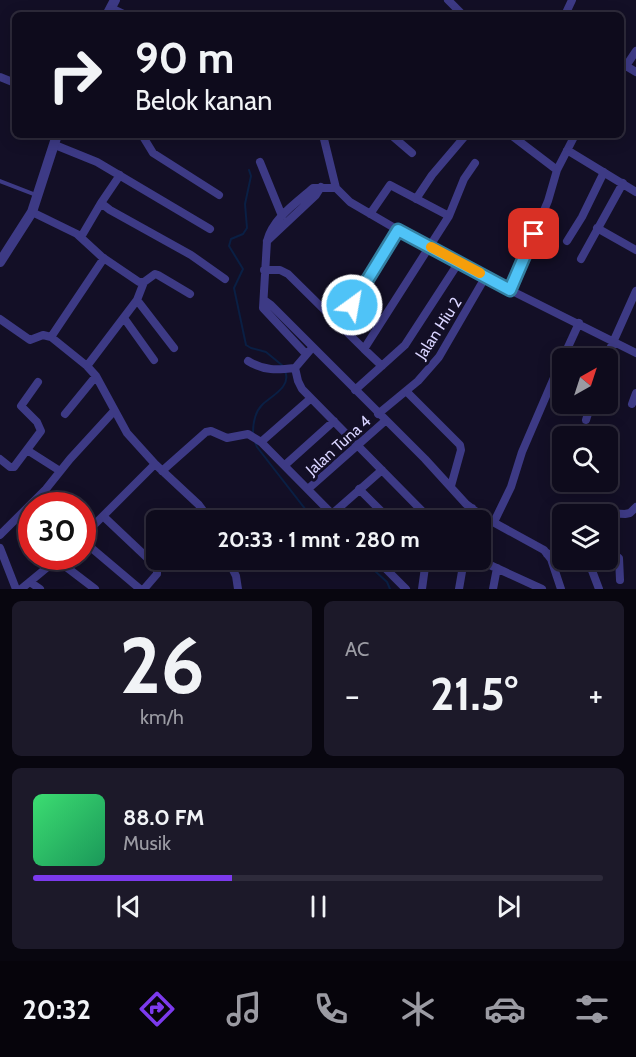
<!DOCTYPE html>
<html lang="id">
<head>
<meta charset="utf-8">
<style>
  :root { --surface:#0e0b1c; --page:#1c1929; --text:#f1f3f6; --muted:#9b9ba3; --line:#2e2b3b; --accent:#7c3aed }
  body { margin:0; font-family:Cabin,sans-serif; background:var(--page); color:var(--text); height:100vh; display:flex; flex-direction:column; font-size:22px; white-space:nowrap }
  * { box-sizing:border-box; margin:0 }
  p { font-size:20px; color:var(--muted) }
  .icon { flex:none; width:33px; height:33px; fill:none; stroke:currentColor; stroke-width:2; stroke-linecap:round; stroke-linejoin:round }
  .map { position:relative; height:589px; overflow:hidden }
  .side { display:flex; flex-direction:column; gap:12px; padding:12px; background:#08060f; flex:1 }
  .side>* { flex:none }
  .banner { position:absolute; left:12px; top:12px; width:612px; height:126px; border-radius:9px; box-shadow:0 3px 15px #0003,0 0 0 2px var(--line); background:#0e0b1c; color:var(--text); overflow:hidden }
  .needle { width:39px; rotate:39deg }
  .controls { position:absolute; left:552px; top:348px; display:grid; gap:12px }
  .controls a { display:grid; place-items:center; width:66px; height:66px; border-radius:9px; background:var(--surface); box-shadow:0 3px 15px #0003,0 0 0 2px var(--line); font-size:30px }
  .speed { position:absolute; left:18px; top:492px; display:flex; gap:12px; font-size:30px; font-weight:700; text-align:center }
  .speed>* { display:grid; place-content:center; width:78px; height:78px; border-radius:50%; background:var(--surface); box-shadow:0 3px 15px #0003,0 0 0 2px var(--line); line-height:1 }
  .speed .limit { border:9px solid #d22; background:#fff; color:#111 }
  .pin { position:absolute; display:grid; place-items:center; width:51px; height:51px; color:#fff; margin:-26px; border-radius:12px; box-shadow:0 3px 9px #0006 }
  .me { position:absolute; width:66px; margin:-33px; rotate:32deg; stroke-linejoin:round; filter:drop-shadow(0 0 4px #0008) }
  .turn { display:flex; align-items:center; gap:21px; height:126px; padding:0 24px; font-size:27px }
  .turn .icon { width:78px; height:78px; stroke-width:2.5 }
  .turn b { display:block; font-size:42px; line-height:51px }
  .big { font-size:45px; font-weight:800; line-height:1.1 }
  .side .card { flex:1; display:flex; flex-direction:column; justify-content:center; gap:9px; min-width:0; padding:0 21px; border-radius:9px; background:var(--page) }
  .side .dial { align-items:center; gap:0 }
  .dial b { font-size:78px; line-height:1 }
  .song { display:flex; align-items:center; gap:18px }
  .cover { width:72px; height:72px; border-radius:9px; background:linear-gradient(135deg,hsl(140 70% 55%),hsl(150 70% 35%)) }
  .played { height:6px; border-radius:3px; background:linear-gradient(90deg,var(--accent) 35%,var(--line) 35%) }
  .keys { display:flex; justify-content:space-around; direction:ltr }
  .heat { display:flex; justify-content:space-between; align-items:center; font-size:33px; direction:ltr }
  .side .tiles { flex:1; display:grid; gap:12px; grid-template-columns:1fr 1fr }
  .card:last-child { grid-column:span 2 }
  .trip { position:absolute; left:146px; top:510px; width:345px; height:60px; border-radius:9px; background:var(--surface); box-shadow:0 3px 15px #0003,0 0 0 2px var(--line); font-weight:800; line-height:60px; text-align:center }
  .tab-bar { display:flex; height:96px; justify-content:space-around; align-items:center; background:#06040b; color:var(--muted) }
  .tab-bar .icon { width:42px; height:42px }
  .tab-bar .selected { color:var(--accent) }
  .tab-bar b { font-size:27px; color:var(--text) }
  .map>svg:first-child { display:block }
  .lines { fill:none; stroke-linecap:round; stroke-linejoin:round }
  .stream { stroke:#0a1f44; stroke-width:2 }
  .service { stroke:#3d3a85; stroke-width:4 }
  .minor { stroke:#3d3a85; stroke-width:8 }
  .tertiary { stroke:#3d3a85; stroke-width:10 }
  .route-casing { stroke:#337fa1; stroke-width:15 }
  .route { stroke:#4fc3f7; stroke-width:10 }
  .slow { stroke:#f59e0b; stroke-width:10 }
  .labels { text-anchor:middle; stroke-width:6; stroke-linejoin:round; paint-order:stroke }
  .street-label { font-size:16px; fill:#d9d4ff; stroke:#130f26 }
</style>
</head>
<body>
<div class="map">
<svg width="636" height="589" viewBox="0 0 636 589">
  <rect width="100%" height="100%" fill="#130f26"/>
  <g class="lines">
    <path class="stream" d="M 249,170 L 251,176 L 245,204 L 247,228 L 243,234 L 231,239 L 229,246 L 243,269 L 234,288 L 246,345 L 251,348 L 266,352 L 283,366
      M 253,433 C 253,424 255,412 262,405 C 271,396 292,387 285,371
      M 255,442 L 257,447 L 306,510 L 305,520
      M 363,560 L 387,582 L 390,589"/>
    <path class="service" d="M 0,181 L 36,195"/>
    <path class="minor" d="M 448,0 L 463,15
      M 111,8 L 126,15
      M 565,15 L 572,0
      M 626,66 L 636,72
      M 621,70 L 626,66 L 636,51
      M 0,77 L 15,83
      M 142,135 L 153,153 L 219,195
      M 323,135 L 336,188 L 350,202 L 398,230 L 510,290 L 636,353
      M 391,135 L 412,153
      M 511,135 L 557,170
      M 55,145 L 97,162 L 210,229
      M 567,150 L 636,192
      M 260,162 L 282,216
      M 120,175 L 101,203 L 110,210 L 191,255 L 225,279
      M 416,199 L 432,175 L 466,135
      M 32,212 L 77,234 L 102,257 L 139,282 L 144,282 L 155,274 L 158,275 L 190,294
      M 370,214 L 390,185 L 449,216
      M 597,228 L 636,250
      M 81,237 L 101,203
      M 267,241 L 316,195 L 321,187
      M 567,241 L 582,217 L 604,172
      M 581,259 L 623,183
      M 264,270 L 280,270 L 288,274 L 364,349 L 449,216 L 464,179 L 475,163
      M 510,290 L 548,201 L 557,170 L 575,135
      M 137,300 L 174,348
      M 264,300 L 271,305 L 425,459 L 466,504 L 482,516 L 544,550 L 551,559 L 561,589
      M 124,318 L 154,360
      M 0,319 L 30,340 L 43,335 L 51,337 L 87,366 L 96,376 L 127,433 L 155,464 L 199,505 L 210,520
      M 340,324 L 398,230
      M 51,337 L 104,258
      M 312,348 L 295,368 L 298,381 L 302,389 L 431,520
      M 364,349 L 382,366
      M 306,354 L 263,308 L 267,241 C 273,218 296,203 313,188 L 336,188
      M 563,358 L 579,323
      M 606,358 L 636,291
      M 248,361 C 264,371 277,370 295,368
      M 87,366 L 137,300 L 144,282
      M 355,390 L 405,345 L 459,262
      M 406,391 L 460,445 L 461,450 L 451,486
      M 632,404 L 636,393
      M 65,414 L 96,376
      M 378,414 L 418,381 L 439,357 L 486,276
      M 586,420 L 591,404
      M 261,442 L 310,399
      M 27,450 L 60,471
      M 0,459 L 10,467 L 14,467 L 41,431 L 37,422 L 21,406 L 38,382
      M 285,465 L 334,421
      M 162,471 L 206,432 L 211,431 L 227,438 L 248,434 L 261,442 L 338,520
      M 308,489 L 385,421
      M 359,489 L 390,520
      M 567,511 L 625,514 L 630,513 L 636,507
      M 332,514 L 382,470
      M 103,516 L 157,567 L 157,574 L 144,589
      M 470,520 L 472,508
      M 494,522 L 511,487 L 522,452 L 562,359
      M 0,535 L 46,489 L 70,459 L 114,411
      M 82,537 L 155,464
      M 82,540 L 140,589
      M 0,548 L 16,589
      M 547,554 L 562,553
      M 608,554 L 614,554 L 619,558 L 620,580
      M 57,560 L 95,589
      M 228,560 L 236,576 L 238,589
      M 377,560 L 406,589
      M 479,560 L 542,589
      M 588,560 L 599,589
      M 30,582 L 40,589
      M 21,589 L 61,556
      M 422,589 L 426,560
      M 459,589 L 464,560
      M 493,589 L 497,568"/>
    <path class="tertiary" d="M 107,15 L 115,0
      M 0,262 L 32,212 L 57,135"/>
  </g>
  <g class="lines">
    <defs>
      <path id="route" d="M 352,305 L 398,230 L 510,290 L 534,234"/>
    </defs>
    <use href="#route" class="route-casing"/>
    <use href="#route" class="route"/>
    <path class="slow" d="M 431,247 L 480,273"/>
  </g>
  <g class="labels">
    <g class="street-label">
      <text transform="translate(438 328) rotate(-57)" y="6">Jalan Hiu 2</text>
      <text transform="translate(338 445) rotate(-42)" y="6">Jalan Tuna 4</text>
    </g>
  </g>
</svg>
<div class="controls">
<a><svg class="needle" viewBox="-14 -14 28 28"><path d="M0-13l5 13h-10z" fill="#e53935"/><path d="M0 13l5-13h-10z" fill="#9b9ba3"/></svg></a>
<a><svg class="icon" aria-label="search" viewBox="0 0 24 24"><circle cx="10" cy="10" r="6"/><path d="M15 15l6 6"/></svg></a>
<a><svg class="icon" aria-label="layers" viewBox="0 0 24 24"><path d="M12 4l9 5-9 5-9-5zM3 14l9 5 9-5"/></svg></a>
</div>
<div class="speed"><div class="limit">30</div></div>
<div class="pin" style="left:534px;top:234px;background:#d93025"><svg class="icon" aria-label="arrive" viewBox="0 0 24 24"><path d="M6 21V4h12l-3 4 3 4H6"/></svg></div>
<svg class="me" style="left:352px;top:305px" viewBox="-20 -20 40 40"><circle r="17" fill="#4fc3f7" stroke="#fff" stroke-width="3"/><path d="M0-11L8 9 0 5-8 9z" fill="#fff"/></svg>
<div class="trip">20:33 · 1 mnt · 280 m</div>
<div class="banner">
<div class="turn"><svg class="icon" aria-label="right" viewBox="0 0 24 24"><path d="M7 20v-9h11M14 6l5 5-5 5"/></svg><div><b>90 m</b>Belok kanan</div></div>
</div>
</div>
<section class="side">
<div class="tiles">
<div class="card dial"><b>26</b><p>km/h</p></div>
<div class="card"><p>AC</p>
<div class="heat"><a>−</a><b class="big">21.5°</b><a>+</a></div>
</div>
<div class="card">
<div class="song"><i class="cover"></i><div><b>88.0 FM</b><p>Musik</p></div></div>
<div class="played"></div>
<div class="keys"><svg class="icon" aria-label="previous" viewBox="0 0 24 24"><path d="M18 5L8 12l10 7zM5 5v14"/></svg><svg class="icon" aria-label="pause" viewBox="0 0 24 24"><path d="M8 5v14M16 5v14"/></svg><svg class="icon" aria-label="next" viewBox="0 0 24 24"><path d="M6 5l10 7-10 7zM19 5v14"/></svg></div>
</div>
</div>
</section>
<nav class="tab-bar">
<b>20:32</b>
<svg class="icon selected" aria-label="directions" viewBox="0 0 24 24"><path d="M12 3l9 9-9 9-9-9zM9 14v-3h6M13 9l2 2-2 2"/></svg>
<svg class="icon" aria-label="music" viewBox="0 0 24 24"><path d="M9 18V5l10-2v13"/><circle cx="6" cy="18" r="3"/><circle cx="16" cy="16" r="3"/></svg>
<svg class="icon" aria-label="phone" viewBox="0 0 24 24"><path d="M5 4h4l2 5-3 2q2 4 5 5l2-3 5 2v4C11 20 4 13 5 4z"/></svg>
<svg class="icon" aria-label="climate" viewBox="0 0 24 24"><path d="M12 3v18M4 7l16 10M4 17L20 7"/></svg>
<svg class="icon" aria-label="car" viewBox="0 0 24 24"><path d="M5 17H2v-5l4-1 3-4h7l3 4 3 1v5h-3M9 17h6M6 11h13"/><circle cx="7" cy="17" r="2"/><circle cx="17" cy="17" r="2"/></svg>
<svg class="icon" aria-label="filters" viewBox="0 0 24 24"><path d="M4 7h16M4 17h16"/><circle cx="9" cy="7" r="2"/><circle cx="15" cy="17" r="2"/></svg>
</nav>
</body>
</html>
